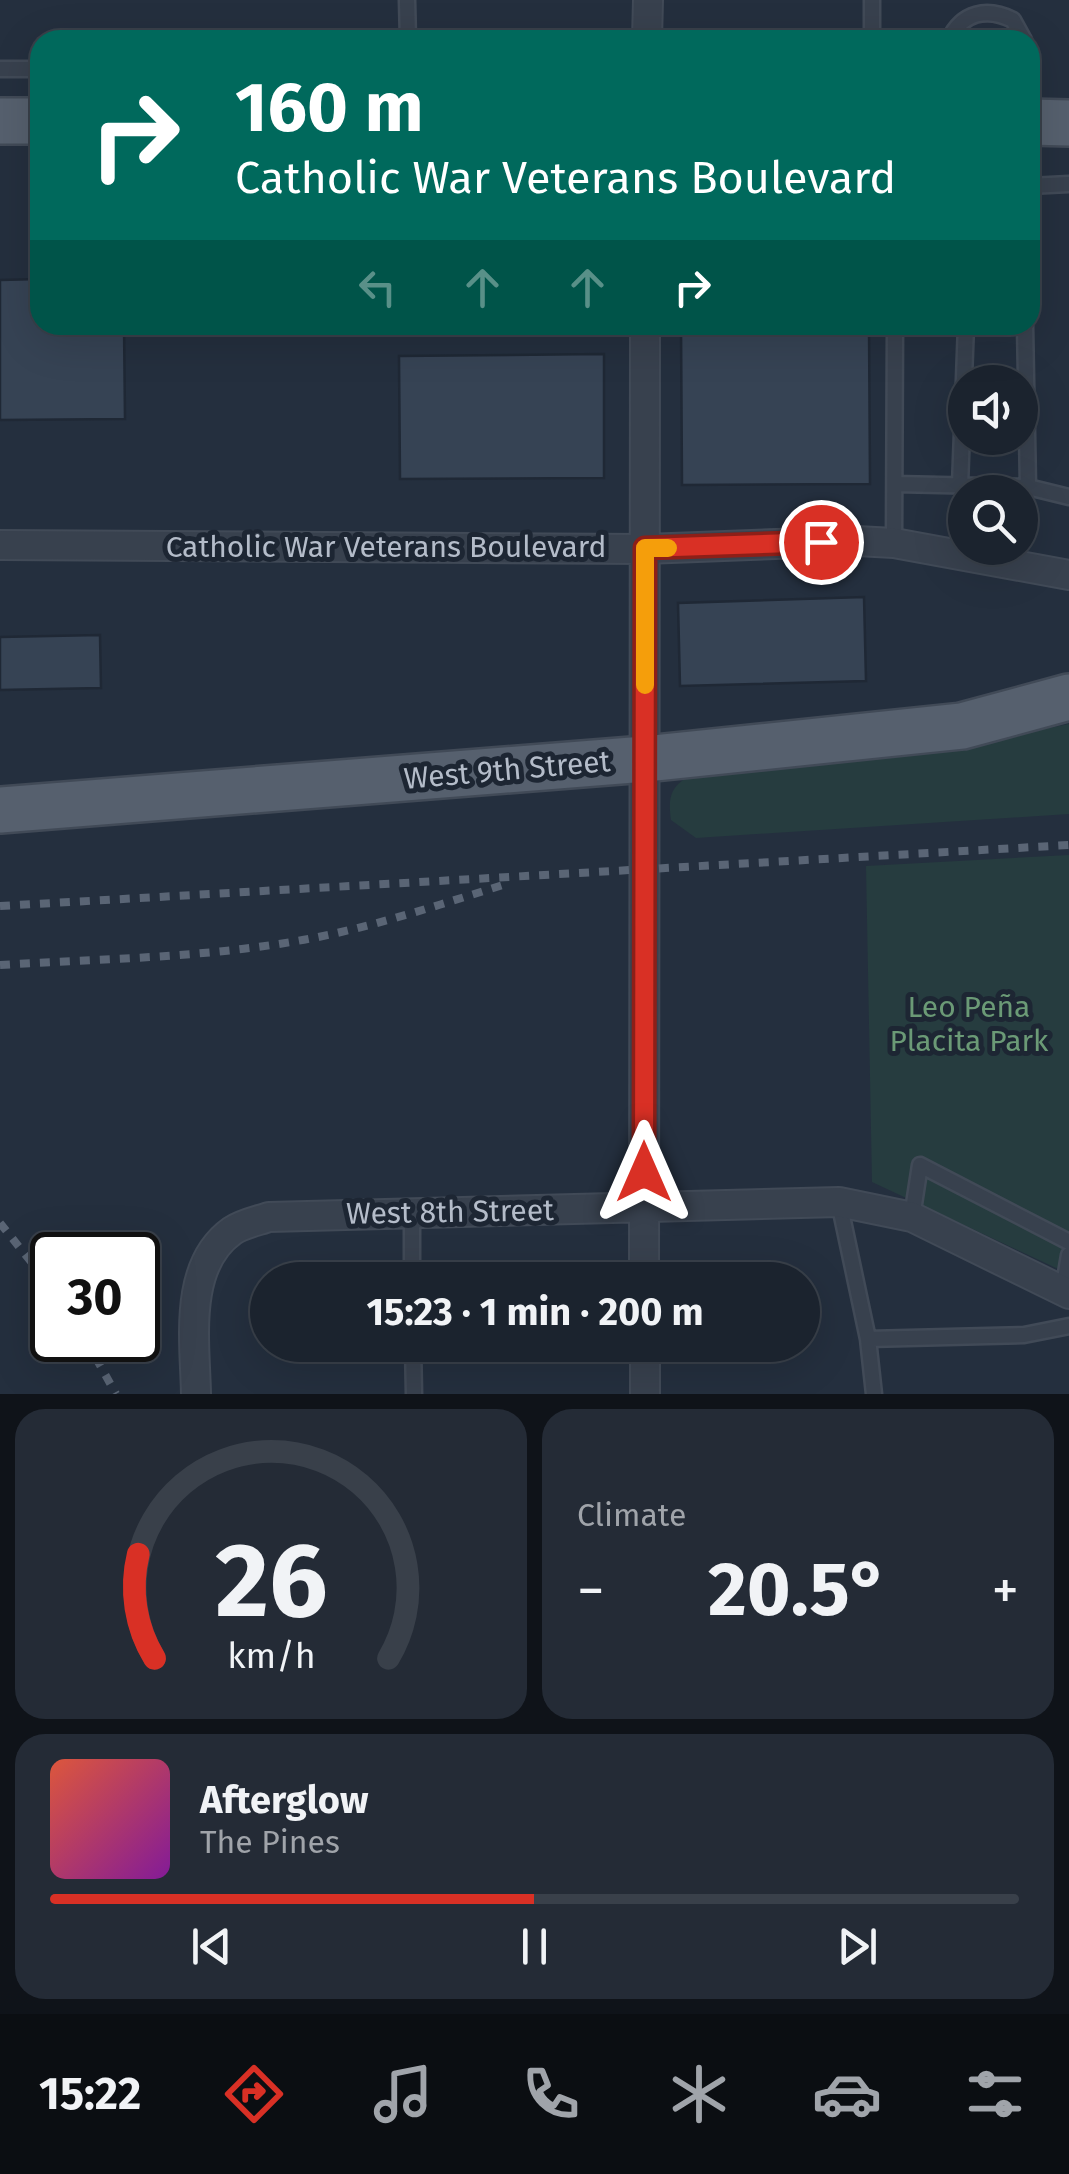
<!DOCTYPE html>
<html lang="en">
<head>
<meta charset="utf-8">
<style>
  :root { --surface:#1b232e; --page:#242b36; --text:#f1f3f6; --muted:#a0a4aa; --line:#39404a; --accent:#d93025 }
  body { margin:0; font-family:"Fira Sans",sans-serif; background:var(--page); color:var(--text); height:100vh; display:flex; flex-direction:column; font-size:38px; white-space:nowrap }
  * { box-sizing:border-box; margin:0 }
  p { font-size:32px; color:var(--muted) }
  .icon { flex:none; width:55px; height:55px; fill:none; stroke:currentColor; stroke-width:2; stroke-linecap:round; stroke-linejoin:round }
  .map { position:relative; height:1394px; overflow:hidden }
  .panel { display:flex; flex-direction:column; gap:15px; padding:15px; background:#0f1319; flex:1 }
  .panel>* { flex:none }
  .guide { position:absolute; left:30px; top:30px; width:1010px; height:305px; border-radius:30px; box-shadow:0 10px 40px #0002,0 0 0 2px var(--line); background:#00695c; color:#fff; overflow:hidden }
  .tools { position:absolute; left:948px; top:365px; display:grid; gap:20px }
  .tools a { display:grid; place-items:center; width:90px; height:90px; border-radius:50%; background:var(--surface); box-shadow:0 10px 40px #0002,0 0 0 2px var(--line); font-size:50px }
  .speed { position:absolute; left:30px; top:1232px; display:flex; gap:20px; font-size:50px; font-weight:700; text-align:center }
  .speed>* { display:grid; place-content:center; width:130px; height:130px; border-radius:50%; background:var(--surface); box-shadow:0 10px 40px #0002,0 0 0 2px var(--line); line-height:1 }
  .speed .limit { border:5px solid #111; border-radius:15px; background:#fff; color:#111 }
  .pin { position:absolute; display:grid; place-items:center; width:85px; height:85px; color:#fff; margin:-42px; border:5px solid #fff; border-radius:50%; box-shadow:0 2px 10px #0007 }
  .me { position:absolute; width:110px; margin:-55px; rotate:0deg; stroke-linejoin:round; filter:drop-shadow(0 0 8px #0008) }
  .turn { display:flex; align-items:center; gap:35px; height:210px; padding:0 40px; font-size:45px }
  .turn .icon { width:130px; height:130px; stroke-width:2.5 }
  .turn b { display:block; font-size:70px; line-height:85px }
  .lanes { display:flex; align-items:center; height:95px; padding:0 40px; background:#0003; justify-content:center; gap:50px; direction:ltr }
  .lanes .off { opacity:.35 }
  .big { font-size:75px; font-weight:700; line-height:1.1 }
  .panel .card { flex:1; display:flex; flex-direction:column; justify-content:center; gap:15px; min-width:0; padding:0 35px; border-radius:30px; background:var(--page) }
  .panel .dial { align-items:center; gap:0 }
  .dial svg { height:260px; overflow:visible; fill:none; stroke:var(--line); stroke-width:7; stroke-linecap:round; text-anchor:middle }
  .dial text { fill:var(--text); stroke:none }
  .song { display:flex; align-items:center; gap:30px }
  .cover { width:120px; height:120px; border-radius:15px; background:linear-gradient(135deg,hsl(10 70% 55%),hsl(290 70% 35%)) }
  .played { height:10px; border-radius:5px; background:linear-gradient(90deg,var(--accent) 50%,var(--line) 50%) }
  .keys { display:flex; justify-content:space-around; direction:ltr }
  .heat { display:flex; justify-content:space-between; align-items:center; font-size:55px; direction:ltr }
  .panel .tiles { flex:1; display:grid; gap:15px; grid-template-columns:1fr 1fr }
  .card:last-child { grid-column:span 2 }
  .trip { position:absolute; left:250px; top:1262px; width:570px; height:100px; border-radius:50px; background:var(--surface); box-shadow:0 10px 40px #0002,0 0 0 2px var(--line); font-weight:700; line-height:100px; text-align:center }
  .tabs { display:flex; height:160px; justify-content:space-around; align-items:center; background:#0b0e12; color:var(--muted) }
  .tabs .icon { width:70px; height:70px }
  .tabs .on { color:var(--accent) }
  .tabs b { font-size:45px; color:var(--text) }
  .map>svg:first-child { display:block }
  .green { fill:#263c3f }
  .building { fill:#364354; stroke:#1f2835; stroke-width:2.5 }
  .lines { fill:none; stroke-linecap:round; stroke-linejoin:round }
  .service-casing { stroke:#414a57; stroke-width:19 }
  .minor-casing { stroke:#414a57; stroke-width:32 }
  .primary-casing { stroke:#414a57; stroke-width:50 }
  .service { stroke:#38414e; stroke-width:14 }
  .minor { stroke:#38414e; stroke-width:28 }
  .primary { stroke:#56606e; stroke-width:45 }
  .rail { stroke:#5a6575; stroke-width:8; stroke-dasharray:10 10; stroke-linecap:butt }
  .route-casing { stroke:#8d1f18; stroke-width:25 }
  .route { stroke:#d93025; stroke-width:18 }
  .slow { stroke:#f59e0b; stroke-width:18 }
  .labels { text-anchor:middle; stroke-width:10; stroke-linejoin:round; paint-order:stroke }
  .street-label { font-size:30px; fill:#b4bcc9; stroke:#1d2633 }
  .park-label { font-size:30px; fill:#6b9a76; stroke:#1d2633 }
</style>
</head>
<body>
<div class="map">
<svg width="1069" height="1394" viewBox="0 0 1069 1394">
  <rect width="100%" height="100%" fill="#242f3e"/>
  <path class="green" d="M 1069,724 L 1069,814 L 696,838 L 671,820 C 668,799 670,786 690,776 L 912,755 Z
    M 1069,855 L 1069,1274 L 872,1182 L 866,866 Z"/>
  <path class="building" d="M 40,279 L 40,325 L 124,325 L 125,419 L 0,420 L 0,280 Z
    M 681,325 L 869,325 L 870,484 L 682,485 Z
    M 604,354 L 604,478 L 400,479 L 399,356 Z
    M 864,597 L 866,681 L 680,686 L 678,603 Z
    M 100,635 L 101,688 L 0,690 L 0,637 Z"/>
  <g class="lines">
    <defs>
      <path id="service" d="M 407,0 L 408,40
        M 872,0 L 872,40
        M 949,40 C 962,12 987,7 1013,20 L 1024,40
        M 0,69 L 40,69
        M 1030,186 L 1069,184
        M 1025,325 L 1028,487 L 1069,497
        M 896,484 L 1028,487
        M 960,485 L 966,325
        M 894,543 L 895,325
        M 839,1202 L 868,1339 L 874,1394
        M 412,1211 L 412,1280
        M 912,1217 L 920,1165 L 1069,1242
        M 1063,1291 L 1069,1255
        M 868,1339 L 1024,1335 L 1069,1326
        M 413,1345 L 414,1394"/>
      <path id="minor" d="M 647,40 L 648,0
        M 0,545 L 645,549 L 857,541 L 894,543 L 1069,575
        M 644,1280 L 645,325
        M 645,1345 L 645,1394
        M 196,1394 C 195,1342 183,1266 232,1231 C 242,1224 257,1221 269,1217 L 839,1202 L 912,1217 L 1069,1294"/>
      <path id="primary" d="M 0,121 L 40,121
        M 1030,122 L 1069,123
        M 0,810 L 645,759 L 962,726 L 1069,697"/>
    </defs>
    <use href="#service" class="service-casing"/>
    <use href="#minor" class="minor-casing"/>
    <use href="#primary" class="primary-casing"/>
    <use href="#service" class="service"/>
    <use href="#minor" class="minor"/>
    <use href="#primary" class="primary"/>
    <path class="rail" d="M 0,906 L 1069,845
      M 0,965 C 99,959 199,958 297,941 C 367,929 435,906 503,885
      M 0,1223 L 52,1288
      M 86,1340 L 116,1394"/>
  </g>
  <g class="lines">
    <defs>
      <path id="route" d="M 644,1172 L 645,548 L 821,542"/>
    </defs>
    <use href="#route" class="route-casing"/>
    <use href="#route" class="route"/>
    <path class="slow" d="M 645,685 L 645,548 L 668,548"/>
  </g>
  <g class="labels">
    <g class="street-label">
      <text x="386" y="557">Catholic War Veterans Boulevard</text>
      <text transform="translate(507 770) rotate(-5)" y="10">West 9th Street</text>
      <text transform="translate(450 1212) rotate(-1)" y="10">West 8th Street</text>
    </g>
    <g class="park-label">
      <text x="969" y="1017">Leo Peña<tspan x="969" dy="34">Placita Park</tspan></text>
    </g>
  </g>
</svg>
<div class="tools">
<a><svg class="icon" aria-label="sound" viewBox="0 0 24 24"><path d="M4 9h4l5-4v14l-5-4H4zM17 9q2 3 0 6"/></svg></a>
<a><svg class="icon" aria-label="search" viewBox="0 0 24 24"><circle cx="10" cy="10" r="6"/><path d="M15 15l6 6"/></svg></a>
</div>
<div class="speed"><div class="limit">30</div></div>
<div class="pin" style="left:821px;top:542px;background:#d93025"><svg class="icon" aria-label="arrive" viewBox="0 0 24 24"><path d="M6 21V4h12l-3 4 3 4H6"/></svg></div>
<svg class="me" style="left:644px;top:1172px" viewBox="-20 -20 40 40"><path d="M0-17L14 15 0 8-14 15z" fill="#d93025" stroke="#fff" stroke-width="4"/></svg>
<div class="trip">15:23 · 1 min · 200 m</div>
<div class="guide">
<div class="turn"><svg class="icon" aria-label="right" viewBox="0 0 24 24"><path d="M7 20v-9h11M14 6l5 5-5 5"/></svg><div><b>160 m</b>Catholic War Veterans Boulevard</div></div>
<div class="lanes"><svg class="icon off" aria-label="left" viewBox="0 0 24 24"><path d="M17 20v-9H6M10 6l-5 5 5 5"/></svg><svg class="icon off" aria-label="ahead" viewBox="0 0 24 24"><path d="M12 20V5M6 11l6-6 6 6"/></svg><svg class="icon off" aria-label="ahead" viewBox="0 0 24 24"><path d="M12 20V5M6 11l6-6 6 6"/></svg><svg class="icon" aria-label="right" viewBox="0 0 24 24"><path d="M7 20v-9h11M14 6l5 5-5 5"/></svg></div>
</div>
</div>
<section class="panel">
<div class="tiles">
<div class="card dial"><svg viewBox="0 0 100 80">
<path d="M14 69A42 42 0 1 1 86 69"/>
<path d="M14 69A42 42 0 0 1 9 37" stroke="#d93025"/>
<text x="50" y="56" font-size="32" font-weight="700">26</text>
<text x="50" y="72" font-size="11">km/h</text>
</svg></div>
<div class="card"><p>Climate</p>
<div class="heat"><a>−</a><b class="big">20.5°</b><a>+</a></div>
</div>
<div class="card">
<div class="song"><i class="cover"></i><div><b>Afterglow</b><p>The Pines</p></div></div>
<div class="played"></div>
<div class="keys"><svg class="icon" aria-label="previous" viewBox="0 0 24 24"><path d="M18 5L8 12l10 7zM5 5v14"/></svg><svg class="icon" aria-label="pause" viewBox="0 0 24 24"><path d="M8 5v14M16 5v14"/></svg><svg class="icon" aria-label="next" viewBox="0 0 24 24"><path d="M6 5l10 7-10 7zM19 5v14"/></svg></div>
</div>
</div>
</section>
<nav class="tabs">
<b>15:22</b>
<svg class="icon on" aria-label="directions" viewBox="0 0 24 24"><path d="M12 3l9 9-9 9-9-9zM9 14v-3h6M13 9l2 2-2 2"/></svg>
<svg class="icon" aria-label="music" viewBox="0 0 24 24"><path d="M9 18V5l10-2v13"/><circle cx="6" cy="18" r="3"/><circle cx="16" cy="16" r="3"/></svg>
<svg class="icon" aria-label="phone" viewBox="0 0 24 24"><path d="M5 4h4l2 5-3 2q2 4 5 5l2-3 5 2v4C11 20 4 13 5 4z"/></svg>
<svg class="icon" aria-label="climate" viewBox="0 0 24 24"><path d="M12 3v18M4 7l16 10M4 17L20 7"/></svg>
<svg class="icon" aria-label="car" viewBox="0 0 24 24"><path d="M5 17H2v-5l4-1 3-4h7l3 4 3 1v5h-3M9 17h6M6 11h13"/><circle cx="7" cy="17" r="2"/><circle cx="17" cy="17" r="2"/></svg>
<svg class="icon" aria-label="filters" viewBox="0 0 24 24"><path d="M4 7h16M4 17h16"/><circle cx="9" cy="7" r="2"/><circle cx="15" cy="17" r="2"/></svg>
</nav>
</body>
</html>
